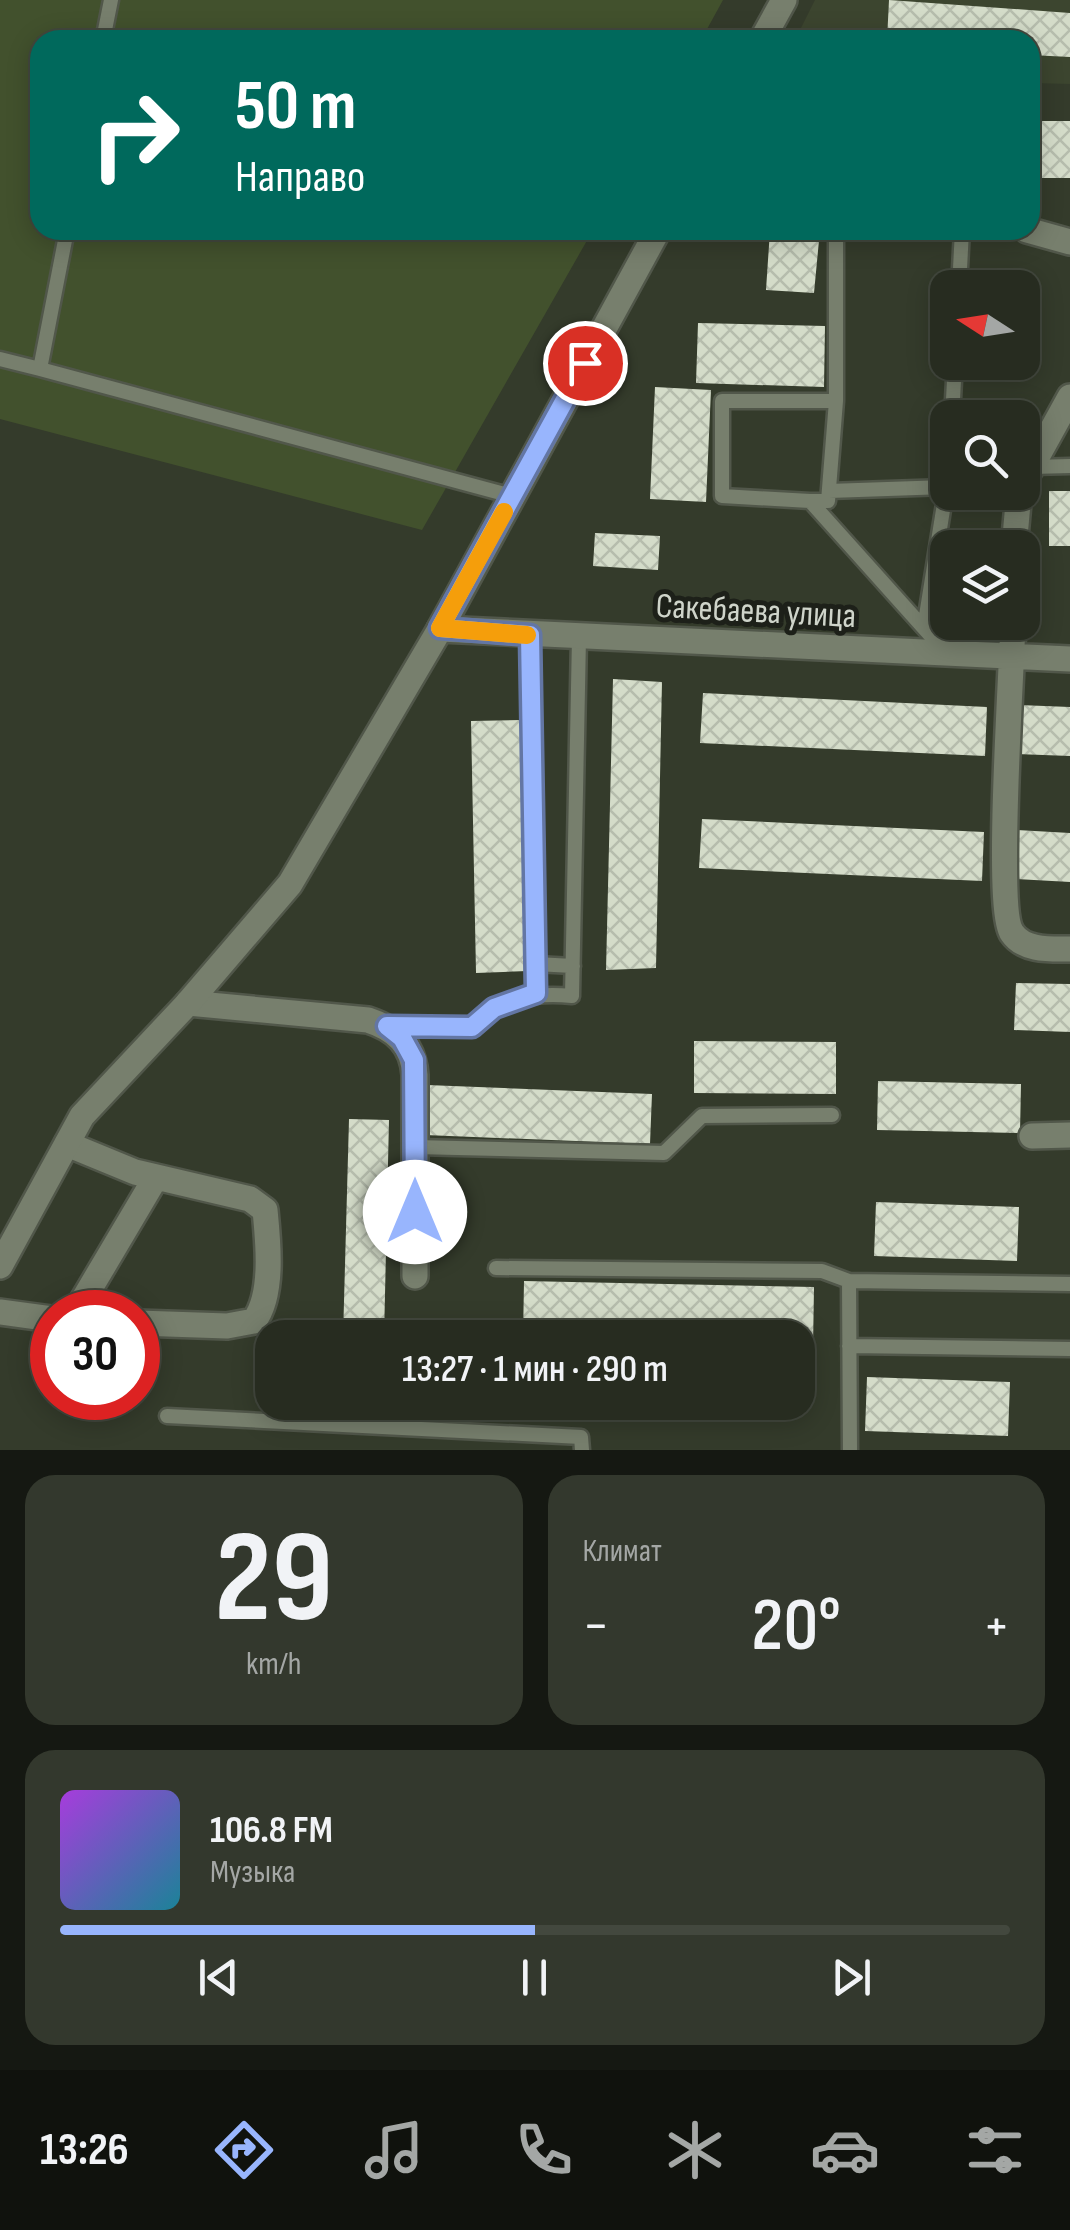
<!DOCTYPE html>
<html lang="ru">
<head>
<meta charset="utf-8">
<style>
  :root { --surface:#272c20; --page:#33382d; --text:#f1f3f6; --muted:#a4a7a5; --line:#43483e; --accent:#98b5fd }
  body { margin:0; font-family:"Sofia Sans Condensed",sans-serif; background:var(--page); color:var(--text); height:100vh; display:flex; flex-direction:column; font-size:38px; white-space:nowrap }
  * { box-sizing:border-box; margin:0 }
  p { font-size:32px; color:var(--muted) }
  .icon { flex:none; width:55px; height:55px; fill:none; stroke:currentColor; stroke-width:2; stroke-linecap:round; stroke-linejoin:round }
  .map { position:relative; height:1450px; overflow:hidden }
  .details { display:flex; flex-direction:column; gap:25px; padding:25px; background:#151812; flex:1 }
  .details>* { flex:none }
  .guide { position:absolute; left:30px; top:30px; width:1010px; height:210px; border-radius:30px; box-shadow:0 5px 25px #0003,0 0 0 2px var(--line); background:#00695c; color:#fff; overflow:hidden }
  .needle { width:65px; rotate:282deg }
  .controls { position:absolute; left:930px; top:270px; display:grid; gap:20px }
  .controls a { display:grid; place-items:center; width:110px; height:110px; border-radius:20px; background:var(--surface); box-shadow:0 5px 25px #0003,0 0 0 2px var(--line); font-size:50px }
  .speed { position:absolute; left:30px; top:1290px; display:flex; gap:20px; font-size:50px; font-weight:700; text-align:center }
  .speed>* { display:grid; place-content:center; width:130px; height:130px; border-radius:50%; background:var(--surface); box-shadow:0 5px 25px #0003,0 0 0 2px var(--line); line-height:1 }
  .speed .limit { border:15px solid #d22; background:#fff; color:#111 }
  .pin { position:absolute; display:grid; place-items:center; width:85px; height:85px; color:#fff; margin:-42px; border:5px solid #fff; border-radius:50%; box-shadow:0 2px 10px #0007 }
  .me { position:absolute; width:110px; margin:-55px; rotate:0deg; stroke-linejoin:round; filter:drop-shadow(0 0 8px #0008) }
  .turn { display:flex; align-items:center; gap:35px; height:210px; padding:0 40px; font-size:45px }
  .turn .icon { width:130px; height:130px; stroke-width:2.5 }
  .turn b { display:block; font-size:70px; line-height:85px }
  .big { font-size:75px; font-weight:600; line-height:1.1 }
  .details .card { flex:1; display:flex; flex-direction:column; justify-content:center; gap:15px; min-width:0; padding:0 35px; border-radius:30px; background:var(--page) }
  .details .dial { align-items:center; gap:0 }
  .dial b { font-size:130px; line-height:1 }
  .song { display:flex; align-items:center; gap:30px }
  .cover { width:120px; height:120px; border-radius:15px; background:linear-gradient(135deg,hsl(280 70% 55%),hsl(190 70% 35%)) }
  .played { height:10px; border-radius:5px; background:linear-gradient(90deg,var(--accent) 50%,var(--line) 50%) }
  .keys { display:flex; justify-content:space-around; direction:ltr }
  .heat { display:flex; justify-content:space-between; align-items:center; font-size:55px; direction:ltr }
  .details .tiles { flex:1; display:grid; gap:25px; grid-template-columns:1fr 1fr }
  .card:last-child { grid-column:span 2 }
  .trip { position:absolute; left:255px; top:1320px; width:560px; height:100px; border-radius:30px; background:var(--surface); box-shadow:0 5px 25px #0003,0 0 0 2px var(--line); font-weight:600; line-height:100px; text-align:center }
  .tab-bar { display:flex; height:160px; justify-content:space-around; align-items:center; background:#10120d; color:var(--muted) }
  .tab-bar .icon { width:70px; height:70px }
  .tab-bar .active { color:var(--accent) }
  .tab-bar b { font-size:45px; color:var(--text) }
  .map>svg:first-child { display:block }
  .built { fill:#3c452f }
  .pitch { fill:#42512d }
  .building { fill:url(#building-cross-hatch) }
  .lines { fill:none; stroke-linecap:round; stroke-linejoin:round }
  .lane-casing { stroke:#51574a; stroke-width:19 }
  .street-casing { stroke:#51574a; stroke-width:30 }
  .secondary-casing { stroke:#51574a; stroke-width:30 }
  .lane { stroke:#777f6d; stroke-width:14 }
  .street { stroke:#777f6d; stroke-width:25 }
  .secondary { stroke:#777f6d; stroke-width:25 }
  .route-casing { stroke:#6376a4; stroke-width:25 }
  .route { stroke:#98b5fd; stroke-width:18 }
  .slow { stroke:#f59e0b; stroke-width:18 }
  .labels { text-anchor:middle; stroke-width:10; stroke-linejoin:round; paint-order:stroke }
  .street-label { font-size:35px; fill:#cfd4ca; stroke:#1d2019 }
</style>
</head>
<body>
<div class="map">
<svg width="1070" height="1450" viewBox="0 0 1070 1450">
  <defs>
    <pattern id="building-cross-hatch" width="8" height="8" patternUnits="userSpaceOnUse" patternTransform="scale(2.5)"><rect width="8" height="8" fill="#d4dcc9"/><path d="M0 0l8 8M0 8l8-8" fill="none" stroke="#b6bdad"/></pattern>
  </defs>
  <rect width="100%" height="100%" fill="#343b2b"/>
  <path class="built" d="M 815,0 L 1070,0 L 1070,84 L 1030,83 L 1030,40 L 795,40 Z"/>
  <path class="pitch" d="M 0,0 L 723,0 L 701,40 L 40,40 L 40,230 L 593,230 L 422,530 L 0,419 Z"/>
  <path class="building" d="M 889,0 L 1070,13 L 1070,57 L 1030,55 L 1030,40 L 887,40 Z
    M 1034,121 L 1070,121 L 1070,178 L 1033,178 Z
    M 770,230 L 820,230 L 814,293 L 766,290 Z
    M 698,323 L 825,326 L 824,387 L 696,383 Z
    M 655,387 L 711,390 L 706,502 L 650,499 Z
    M 1049,491 L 1070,491 L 1070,546 L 1049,546 Z
    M 595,533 L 660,536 L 658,570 L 593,566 Z
    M 613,679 L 662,682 L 656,968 L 606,970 Z
    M 703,693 L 987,707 L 985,756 L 700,743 Z
    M 1019,705 L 1070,707 L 1070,756 L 1016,754 Z
    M 522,720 L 527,971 L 476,973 L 471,721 Z
    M 702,819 L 984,832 L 982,881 L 699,868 Z
    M 1017,830 L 1070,833 L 1070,882 L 1015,879 Z
    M 1016,983 L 1070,984 L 1070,1032 L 1014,1030 Z
    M 694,1041 L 836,1042 L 836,1094 L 694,1093 Z
    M 878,1081 L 1021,1084 L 1020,1133 L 877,1130 Z
    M 427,1085 L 652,1094 L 650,1144 L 425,1135 Z
    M 349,1119 L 389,1120 L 384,1338 L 343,1338 Z
    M 876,1202 L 1019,1207 L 1017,1261 L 874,1256 Z
    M 524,1281 L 814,1287 L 813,1348 L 798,1348 L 798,1338 L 523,1338 Z
    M 867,1377 L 1010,1382 L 1008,1436 L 865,1431 Z"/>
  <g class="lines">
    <defs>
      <path id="lane" d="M 103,40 L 111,0
        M 836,230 L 836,401
        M 959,288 L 962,230
        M 0,359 L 40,369 L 67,230
        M 40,369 L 512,496
        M 952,418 L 955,362
        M 1032,467 L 1070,466
        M 829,491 L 946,487
        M 810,501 L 828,501 L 836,401 L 722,401 L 722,496 L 810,501 L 947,654
        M 924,628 L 948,479
        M 530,635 L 536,993
        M 536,964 L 573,966
        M 387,1026 L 472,1027 C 503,999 531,992 572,996 L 579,637
        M 415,1147 L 664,1153 L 702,1116 L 832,1115
        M 496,1268 L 822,1271 L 849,1281 L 1070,1284
        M 849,1281 L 850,1450
        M 849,1346 L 1070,1349
        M 167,1416 L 581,1437 L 582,1450"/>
      <path id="street" d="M 1027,230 L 1070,242
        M 1022,484 L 1070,397
        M 1014,548 L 1019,492
        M 1013,622 C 1012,668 995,909 1012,933 C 1024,951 1051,949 1070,949
        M 440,629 L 1070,659
        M 188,1003 L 368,1020 C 396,1029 413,1045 415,1075 L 415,1276
        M 1032,1136 L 1070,1135
        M 67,1144 L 135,1172 L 250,1199 L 265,1210 C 268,1241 274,1295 254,1321 L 227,1326 L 138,1323
        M 0,1312 L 52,1319
        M 76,1312 L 156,1177"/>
      <path id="secondary" d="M 762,40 L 784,0
        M 0,1266 L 82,1116 L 188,1003 L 290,884 L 440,629 L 658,230"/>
    </defs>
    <use href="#lane" class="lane-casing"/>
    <use href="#street" class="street-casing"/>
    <use href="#secondary" class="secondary-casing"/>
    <use href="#lane" class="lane"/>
    <use href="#street" class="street"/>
    <use href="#secondary" class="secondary"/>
  </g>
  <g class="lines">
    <defs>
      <path id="route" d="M 415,1212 L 414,1060 L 402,1038 L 387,1026 L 472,1027 L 494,1008 L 536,993 L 530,635 L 440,628 L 585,363"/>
    </defs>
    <use href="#route" class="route-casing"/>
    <use href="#route" class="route"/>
    <path class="slow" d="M 504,512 L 440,628 L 527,635"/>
  </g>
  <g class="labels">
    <g class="street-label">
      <text transform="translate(756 610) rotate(3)" y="12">Сакебаева улица</text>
    </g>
  </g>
</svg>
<div class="controls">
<a><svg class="needle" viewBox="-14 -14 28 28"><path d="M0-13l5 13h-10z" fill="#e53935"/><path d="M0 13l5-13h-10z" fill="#a4a7a5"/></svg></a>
<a><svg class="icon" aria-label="search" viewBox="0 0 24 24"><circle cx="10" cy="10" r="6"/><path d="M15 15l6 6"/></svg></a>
<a><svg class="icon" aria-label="layers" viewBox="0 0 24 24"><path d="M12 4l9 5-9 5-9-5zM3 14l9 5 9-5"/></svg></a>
</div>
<div class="speed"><div class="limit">30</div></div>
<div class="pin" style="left:585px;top:363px;background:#d93025"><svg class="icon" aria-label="arrive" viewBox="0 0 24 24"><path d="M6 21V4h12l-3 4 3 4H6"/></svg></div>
<svg class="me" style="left:415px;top:1212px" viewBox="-20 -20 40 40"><circle r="19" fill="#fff"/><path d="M0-13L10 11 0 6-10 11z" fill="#98b5fd"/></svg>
<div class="trip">13:27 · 1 мин · 290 m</div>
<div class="guide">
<div class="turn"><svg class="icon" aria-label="right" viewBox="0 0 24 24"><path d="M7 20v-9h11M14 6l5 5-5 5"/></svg><div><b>50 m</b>Направо</div></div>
</div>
</div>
<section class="details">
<div class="tiles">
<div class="card dial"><b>29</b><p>km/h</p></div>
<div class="card"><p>Климат</p>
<div class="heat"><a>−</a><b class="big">20°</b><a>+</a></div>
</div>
<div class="card">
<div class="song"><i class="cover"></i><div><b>106.8 FM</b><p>Музыка</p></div></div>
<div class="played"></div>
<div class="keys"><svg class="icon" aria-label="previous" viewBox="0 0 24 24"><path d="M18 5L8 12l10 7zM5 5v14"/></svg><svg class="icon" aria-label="pause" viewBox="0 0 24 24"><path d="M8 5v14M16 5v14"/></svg><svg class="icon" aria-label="next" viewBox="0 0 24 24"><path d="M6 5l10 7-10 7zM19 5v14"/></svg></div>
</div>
</div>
</section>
<nav class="tab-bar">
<b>13:26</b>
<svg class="icon active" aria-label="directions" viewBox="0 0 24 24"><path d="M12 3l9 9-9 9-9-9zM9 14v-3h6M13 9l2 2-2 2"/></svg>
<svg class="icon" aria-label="music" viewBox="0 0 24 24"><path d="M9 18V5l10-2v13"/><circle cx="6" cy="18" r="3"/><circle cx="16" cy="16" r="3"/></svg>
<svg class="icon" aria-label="phone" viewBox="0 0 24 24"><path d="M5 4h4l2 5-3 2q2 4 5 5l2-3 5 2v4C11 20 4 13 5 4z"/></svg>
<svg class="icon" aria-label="climate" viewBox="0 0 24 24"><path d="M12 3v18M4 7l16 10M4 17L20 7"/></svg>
<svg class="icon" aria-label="car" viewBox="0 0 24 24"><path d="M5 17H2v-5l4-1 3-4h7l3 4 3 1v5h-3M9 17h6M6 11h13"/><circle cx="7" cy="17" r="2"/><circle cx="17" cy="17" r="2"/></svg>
<svg class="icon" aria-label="filters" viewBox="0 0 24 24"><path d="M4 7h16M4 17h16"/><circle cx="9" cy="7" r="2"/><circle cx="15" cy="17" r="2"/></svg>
</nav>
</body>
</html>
